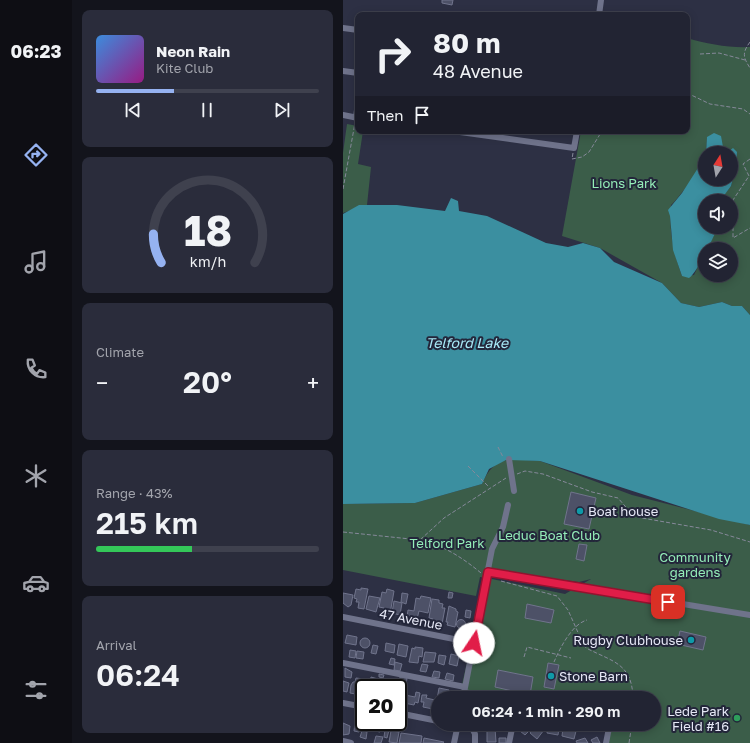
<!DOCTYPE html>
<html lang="en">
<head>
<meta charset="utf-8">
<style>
  :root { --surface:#222433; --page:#2a2c3b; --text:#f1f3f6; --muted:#a2a4ac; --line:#3f414e; --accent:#95b2f1 }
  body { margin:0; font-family:"Golos Text",sans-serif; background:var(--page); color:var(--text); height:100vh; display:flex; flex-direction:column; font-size:15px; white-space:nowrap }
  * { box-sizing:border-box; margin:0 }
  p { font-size:13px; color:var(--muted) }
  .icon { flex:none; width:22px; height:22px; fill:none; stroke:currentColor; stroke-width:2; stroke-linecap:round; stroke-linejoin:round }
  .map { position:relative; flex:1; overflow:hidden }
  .drawer { display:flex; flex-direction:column; gap:10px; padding:10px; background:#13141c; width:271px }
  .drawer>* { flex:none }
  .banner { position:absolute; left:12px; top:12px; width:335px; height:122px; border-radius:8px; box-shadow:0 2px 10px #0003,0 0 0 1px var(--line); background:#222433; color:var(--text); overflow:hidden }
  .needle { width:26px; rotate:11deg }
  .tools { position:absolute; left:355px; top:146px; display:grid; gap:8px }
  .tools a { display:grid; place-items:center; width:40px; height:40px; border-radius:50%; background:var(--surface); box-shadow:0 2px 10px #0003,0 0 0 1px var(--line); font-size:20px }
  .speed { position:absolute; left:12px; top:679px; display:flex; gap:8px; font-size:20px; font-weight:700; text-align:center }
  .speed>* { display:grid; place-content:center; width:52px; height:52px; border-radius:50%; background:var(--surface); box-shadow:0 2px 10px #0003,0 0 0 1px var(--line); line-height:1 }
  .speed .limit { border:2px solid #111; border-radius:6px; background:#fff; color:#111 }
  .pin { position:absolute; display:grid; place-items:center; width:34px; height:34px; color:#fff; margin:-17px; border-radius:8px; box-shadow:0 2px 6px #0006 }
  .me { position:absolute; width:44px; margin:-22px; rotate:11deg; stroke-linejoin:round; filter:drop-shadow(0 0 3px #0008) }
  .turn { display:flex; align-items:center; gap:14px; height:84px; padding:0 12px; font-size:18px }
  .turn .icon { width:52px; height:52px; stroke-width:2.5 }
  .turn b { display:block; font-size:28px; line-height:34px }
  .then { display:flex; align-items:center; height:38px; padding:0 12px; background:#0003; gap:8px; font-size:15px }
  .big { font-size:30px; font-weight:600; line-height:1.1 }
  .drawer .card { flex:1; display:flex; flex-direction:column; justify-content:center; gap:6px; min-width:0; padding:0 14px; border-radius:8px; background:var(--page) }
  .drawer .dial { align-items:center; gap:0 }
  .dial svg { height:104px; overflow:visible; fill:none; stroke:var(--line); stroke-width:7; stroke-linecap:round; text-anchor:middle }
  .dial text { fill:var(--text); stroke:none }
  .song { display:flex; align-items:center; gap:12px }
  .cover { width:48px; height:48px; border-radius:6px; background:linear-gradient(135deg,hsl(210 70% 55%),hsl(310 70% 35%)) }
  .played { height:4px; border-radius:2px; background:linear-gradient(90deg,var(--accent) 35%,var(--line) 35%) }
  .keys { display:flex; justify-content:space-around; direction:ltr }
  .heat { display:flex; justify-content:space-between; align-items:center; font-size:22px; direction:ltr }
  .charge { height:6px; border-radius:3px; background:linear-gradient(90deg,#34c759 43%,var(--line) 0) }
  .trip { position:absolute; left:88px; top:691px; width:230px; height:40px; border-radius:20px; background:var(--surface); box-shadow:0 2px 10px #0003,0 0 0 1px var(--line); font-weight:600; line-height:40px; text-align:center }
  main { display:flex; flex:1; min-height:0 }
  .tab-bar { display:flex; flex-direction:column; width:72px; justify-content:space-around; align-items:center; background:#0e0e14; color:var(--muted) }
  .tab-bar .icon { width:28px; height:28px }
  .tab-bar .active { color:var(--accent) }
  .tab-bar b { font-size:18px; color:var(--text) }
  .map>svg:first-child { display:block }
  .green { fill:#3b5d49; fill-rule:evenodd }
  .water { fill:#3b8fa0 }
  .building { fill:#4d5167; stroke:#70748c }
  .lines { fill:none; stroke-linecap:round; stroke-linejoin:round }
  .path { stroke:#86899a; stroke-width:1; stroke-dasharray:4 2; stroke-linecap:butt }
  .minor { stroke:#6f738b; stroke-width:6 }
  .route-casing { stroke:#92132f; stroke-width:10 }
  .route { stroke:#e11d48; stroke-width:7 }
  .culture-dot { fill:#0f9aa8; stroke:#23263a; stroke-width:1.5 }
  .leisure-dot { fill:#2e9e5b; stroke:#23263a; stroke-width:1.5 }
  .labels { text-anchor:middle; stroke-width:4; stroke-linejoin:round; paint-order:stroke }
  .park-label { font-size:13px; fill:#94edb8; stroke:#23263a }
  .poi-label { font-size:13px; fill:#e6e8f6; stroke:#23263a; text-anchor:start }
  .street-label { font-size:13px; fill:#e6e8f6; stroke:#23263a }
  .water-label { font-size:14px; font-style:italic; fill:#a8eaf8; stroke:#23263a }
</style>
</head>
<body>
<main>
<nav class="tab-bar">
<b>06:23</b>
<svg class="icon active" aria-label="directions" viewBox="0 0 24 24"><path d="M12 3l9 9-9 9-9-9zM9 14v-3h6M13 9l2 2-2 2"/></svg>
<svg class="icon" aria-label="music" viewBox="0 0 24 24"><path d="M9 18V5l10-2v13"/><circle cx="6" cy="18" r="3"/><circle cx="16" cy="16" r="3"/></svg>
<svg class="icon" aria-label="phone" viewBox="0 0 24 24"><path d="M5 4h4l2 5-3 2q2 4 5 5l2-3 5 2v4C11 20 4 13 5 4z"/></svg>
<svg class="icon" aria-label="climate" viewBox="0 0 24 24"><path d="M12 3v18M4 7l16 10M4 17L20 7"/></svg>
<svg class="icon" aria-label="car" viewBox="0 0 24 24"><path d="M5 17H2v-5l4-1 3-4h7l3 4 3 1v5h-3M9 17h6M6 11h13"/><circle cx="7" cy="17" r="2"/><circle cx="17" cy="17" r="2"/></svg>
<svg class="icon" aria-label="filters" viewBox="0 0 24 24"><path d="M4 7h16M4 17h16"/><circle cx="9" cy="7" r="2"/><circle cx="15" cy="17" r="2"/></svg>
</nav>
<section class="drawer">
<div class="card">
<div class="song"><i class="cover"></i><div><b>Neon Rain</b><p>Kite Club</p></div></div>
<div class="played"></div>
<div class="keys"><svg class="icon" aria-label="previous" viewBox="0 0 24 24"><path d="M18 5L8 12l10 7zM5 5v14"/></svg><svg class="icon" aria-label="pause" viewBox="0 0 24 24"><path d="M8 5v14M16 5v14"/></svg><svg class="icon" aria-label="next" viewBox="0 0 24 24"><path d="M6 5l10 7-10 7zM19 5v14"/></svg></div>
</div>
<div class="card dial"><svg viewBox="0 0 100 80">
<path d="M14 69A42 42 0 1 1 86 69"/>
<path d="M14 69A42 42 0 0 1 8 47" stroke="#95b2f1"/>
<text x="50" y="56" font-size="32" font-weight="700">18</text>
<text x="50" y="72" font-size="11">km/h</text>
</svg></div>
<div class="card"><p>Climate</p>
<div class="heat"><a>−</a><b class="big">20°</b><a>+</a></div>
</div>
<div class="card"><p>Range · 43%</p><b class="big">215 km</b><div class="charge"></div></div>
<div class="card"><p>Arrival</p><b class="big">06:24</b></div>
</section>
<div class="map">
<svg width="407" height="743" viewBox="0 0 407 743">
  <rect width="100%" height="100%" fill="#2d3044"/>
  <path class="green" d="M 344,38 C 364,44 386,48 407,47 L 407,315 L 399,306 L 389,306 L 379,302 L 356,307 L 338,303 L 319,283 L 257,248 L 219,236 L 238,131 L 344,131 ZM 364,137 L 386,151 L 394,152 L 393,167 L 388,186 L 377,200 L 377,201 L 388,201 L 388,227 L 375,227 L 364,249 L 388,249 L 388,275 L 362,275 L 362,252 L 351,275 L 339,276 C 330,251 326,232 328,205 C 336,198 358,168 361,158 C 363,152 364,145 364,137 Z
    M 4,124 L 15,126 L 15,131 L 20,131 L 15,164 L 28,167 L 24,205 L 0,213 L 0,153 Z
    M 168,459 L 197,461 L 289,495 L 407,525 L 407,743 L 265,743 L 268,726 L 259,724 L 311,724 L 311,698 L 155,698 L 118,689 L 143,578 L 137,577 L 133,596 L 0,570 L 0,504 L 72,503 L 139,484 C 145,470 152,461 168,459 ZM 146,570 L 236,582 L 248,579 L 222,594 L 144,578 Z"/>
  <path class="water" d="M 371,133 L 378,136 L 380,147 L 386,151 L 390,148 L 394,152 L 393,167 L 388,186 L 377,201 L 362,201 L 362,227 L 375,227 C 370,238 354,273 346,278 L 339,276 L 330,250 L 327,216 L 325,210 L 339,193 L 362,157 L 362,179 L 388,179 L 388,153 L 363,153 L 364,137 Z
    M 108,198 L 115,201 L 116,211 L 144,216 L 203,243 L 225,247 L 240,243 L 257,248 L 271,262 L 319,283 L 338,303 L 356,307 L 379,302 L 389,306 L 399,306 L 407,315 L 407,525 L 376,519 L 197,461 L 163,460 L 146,469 L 139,484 L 72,503 L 0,504 L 0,214 L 16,205 L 54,205 L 102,211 Z"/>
  <path class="building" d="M 99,0 L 110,0 L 109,5 L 99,3 Z
    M 228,492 L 253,498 L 246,529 L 221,524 Z
    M 236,544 L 244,545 L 241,561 L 233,559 Z
    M 18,588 L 25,589 L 21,609 L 15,608 L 16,602 L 13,602 L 14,599 L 11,598 L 13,589 L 18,590 Z
    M 44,589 L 51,591 L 47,614 L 40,612 L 41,608 L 36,607 L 39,592 L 43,593 Z
    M 106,592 L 110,593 L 109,598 L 105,598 Z
    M 0,593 L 10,595 L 8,605 L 5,607 L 0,603 Z
    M 59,593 L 65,594 L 63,604 L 58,602 Z
    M 26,596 L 37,598 L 33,612 L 23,609 Z
    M 78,596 L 88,598 L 85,613 L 76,611 L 74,619 L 64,617 L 65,610 L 71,611 L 73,598 L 77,599 Z
    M 89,599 L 96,600 L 96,603 L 100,604 L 99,608 L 102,608 L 99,624 L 89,622 L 90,619 L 86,618 Z
    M 51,601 L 59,603 L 57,615 L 49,613 Z
    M 184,604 L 211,610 L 208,623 L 182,618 Z
    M 106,606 L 113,609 L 113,611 L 115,612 L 112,627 L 104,625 L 105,622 L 103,622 Z
    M 123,610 L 128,611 L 127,618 L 122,617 Z
    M113.5 624a4.5 4.5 0 1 1 9 0a4.5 4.5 0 1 1-9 0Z
    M 337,631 L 363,637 L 360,650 L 334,644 Z
    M 4,635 L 14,637 L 13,645 L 2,643 Z
    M17 643a5 5 0 1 1 10 0a5 5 0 1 1-10 0Z
    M 43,643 L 52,645 L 51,653 L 42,651 Z
    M 56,644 L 65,646 L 63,657 L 54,655 Z
    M 30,645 L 35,646 L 33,654 L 28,653 Z
    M 72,647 L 80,648 L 79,657 L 76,656 L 75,663 L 66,662 L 69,648 L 72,649 Z
    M 7,650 L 13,651 L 12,658 L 6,657 Z
    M 14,651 L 21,652 L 20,659 L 13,658 Z
    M 82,652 L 93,653 L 91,662 L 80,662 Z
    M 108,654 L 116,656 L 114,666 L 106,664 Z
    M 96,655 L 103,656 L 101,665 L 95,663 Z
    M 48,658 L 52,659 L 51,665 L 46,664 Z
    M 52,662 L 59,664 L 57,671 L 51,670 Z
    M 205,663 L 216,665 L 211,689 L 201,687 Z
    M 79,664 L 85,665 L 83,672 L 77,671 Z
    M 2,668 L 9,672 L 8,678 L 2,677 Z
    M 155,670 L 190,677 L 187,695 L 152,687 Z
    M 91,671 L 97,672 L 96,678 L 89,677 Z
    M 104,673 L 111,675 L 110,681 L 102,679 Z
    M 36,674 L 41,675 L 40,678 L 36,677 Z
    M 28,677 L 35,679 L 33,685 L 27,684 Z
    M 57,677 L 64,678 L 63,685 L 56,684 Z
    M 13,678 L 21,679 L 18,695 L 7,693 L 8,685 L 10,682 L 12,682 Z
    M 43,680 L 47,681 L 46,688 L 41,687 Z
    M 0,681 L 6,683 L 4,692 L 0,691 Z
    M 21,686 L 33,688 L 21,688 L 21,695 L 19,695 Z
    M 96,688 L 106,690 L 106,692 L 104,698 L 95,698 L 95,712 L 92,711 Z
    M 55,692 L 58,693 L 56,703 L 55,702 Z
    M 73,692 L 77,693 L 75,703 L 72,702 L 71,705 L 61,703 L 62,695 L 72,697 Z
    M 79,695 L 84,695 L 83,698 L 92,700 L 90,709 L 80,707 L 81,702 L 78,702 Z
    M 0,723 L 7,726 L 6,734 L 0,735 Z
    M 12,723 L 22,725 L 21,730 L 17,729 L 16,732 L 11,731 Z
    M 29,724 L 38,728 L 37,732 L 27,730 Z
    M 194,725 L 201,730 L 194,739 L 187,733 Z
    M 205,725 L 216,728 L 215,735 L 204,733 Z
    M 182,726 L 187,730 L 182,735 L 177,731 Z
    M 152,728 L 153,742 L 144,742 L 144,729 Z
    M 220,728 L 233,731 L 231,739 L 219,736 Z
    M 42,730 L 46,730 L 44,738 L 41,737 Z
    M 19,731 L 24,732 L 23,739 L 17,737 Z
    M 48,731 L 56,732 L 54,743 L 46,742 Z
    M 58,733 L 79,736 L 78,743 L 56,743 Z
    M 33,736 L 40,737 L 38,743 L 31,743 Z
    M 254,737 L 257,743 L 250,743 L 248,740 Z
    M 81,738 L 101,742 L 100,743 L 80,743 Z
    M 156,738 L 163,738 L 163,743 L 156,743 Z
    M 242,738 L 245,743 L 234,743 L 233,741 Z"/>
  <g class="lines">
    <path class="path" d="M 407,42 C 399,53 400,57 407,68
      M 357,54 L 376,53 L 402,60
      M 344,93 L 367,104 L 400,109 L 407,114
      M 230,153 L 229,159 L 239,157 L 246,152 L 259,131
      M 407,159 L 400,164 L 406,176 L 390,200 L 390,238 L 407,228
      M 0,189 L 12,123
      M 155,447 L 160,457
      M 125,466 L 146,487
      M 174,474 L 182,471 L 200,474 L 249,492 L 275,498 L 288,513 L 299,518 L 368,530 L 407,542
      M 0,532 L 77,540 L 101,518 L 163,478
      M 77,540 C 100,545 120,558 138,573
      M 158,581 L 214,596 L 225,610 L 241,646 L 245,649 C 271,662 289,664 290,698
      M 181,657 L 184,647 L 228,658
      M 211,662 C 217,648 229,624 244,620
      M 286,743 L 289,724"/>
    <path class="minor" d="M 256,15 L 258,0
      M 0,28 L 15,30
      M 0,71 L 15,73
      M 0,115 L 15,118
      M 13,117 L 15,103
      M 110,131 L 231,148 L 234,131
      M 166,459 L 171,491
      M 145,572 L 407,615
      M 0,617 L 131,643
      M 0,663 L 122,687
      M 121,692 L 150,698
      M 120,698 L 149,549 L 160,527 L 165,505
      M 0,703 L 21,707
      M 55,713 L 95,721
      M 108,724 L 129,728 L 132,734 L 132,743
      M 0,741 L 8,743
      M 111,743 L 115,724
      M 166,743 L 170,724
      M 263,743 L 266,728 L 264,724"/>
  </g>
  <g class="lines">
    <defs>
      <path id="route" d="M 131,643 L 145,572 L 325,602"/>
    </defs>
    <use href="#route" class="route-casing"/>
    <use href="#route" class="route"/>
  </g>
  <g class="culture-dot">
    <circle cx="237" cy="511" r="4"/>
    <circle cx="348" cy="640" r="4"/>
    <circle cx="208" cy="676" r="4"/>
  </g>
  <circle class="leisure-dot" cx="394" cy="718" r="4"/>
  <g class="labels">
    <g class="park-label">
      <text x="281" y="188">Lions Park</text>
      <text x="206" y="540">Leduc Boat Club</text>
      <text x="104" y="548">Telford Park</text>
      <text x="352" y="562">Community<tspan x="352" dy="15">gardens</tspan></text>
    </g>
    <g class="poi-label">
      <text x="245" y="516">Boat house</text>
      <text x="340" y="645" text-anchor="end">Rugby Clubhouse</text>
      <text x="216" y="681">Stone Barn</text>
      <text x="386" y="716" text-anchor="end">Lede Park<tspan x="386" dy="15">Field #16</tspan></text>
    </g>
    <g class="street-label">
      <text transform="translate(68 619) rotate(11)" y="5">47 Avenue</text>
    </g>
    <g class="water-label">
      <text x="124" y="348">Telford Lake</text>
    </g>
  </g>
</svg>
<div class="tools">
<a><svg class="needle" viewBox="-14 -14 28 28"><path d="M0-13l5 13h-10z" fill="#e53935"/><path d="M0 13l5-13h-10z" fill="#a2a4ac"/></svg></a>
<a><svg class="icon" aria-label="sound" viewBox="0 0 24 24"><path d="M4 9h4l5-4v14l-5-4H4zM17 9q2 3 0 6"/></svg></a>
<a><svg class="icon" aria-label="layers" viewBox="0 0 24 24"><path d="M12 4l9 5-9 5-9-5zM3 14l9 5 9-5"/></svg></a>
</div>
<div class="speed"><div class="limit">20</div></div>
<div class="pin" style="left:325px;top:602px;background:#d93025"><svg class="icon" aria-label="arrive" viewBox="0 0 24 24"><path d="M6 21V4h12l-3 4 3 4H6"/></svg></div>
<svg class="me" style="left:131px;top:643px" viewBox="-20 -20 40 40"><circle r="19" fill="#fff"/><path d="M0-13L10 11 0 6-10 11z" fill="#e11d48"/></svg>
<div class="trip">06:24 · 1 min · 290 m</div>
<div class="banner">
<div class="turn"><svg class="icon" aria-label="right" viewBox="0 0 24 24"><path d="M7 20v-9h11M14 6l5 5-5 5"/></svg><div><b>80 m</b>48 Avenue</div></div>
<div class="then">Then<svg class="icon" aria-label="arrive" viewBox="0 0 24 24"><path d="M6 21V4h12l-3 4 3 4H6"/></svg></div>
</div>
</div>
</main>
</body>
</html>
